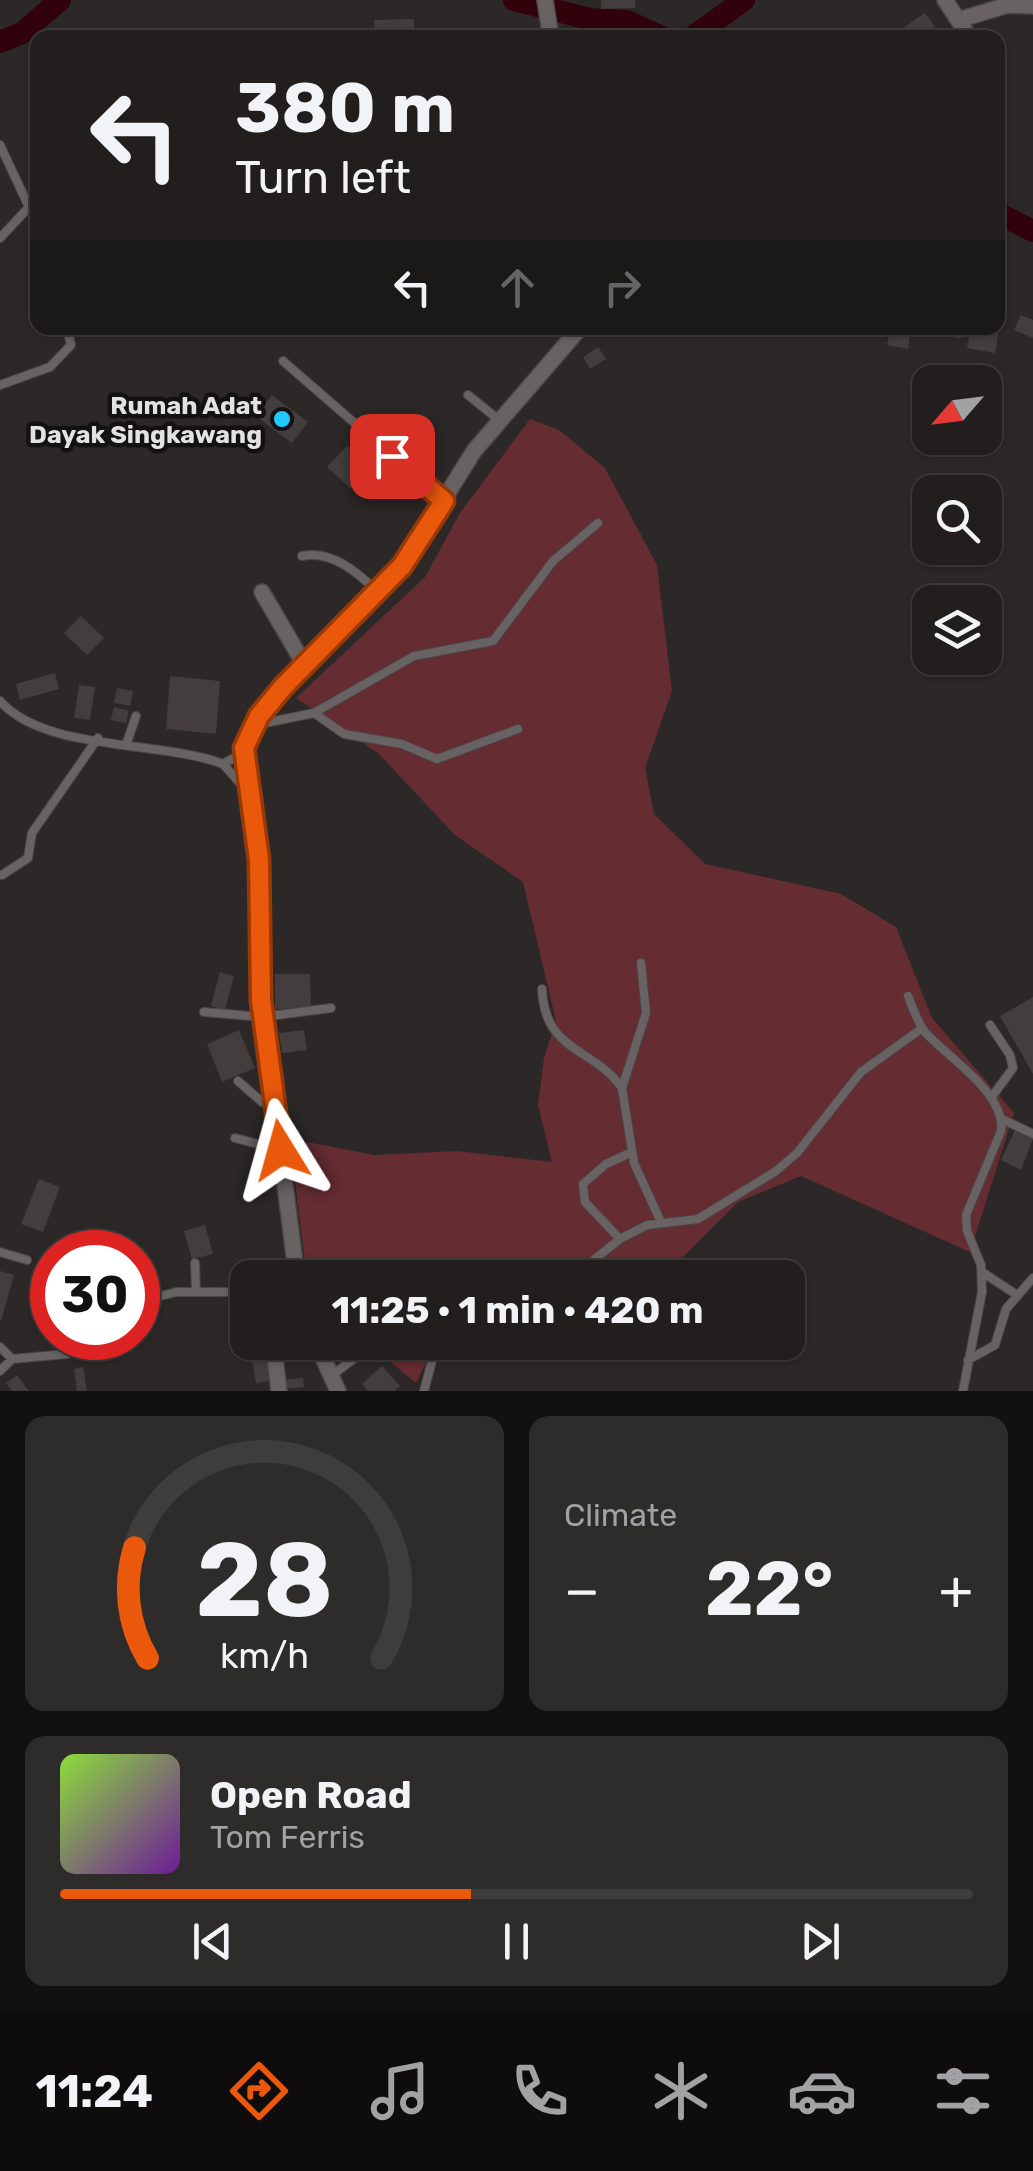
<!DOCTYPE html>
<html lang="en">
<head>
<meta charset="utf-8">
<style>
  :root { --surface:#221e1e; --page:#2e2b2b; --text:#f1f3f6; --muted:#a2a2a4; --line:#3f3c3c; --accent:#ea580c }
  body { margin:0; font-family:Rubik,sans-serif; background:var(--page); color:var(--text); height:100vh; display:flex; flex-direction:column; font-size:38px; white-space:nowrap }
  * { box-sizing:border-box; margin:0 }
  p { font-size:32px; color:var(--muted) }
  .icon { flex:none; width:55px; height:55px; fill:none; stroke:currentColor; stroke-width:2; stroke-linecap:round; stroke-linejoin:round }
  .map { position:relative; height:1391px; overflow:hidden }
  .panel { display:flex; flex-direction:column; gap:25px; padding:25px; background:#131010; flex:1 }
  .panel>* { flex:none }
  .top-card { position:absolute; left:30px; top:30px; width:975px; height:305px; border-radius:20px; box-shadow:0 2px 8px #0004,0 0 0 2px var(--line); background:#221e1e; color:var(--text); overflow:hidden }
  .needle { width:65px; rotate:242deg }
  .controls { position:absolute; left:912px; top:365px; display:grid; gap:20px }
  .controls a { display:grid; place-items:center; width:90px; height:90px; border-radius:20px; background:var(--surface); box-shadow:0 2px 8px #0004,0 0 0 2px var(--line); font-size:50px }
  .speed { position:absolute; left:30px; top:1230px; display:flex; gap:20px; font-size:50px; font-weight:700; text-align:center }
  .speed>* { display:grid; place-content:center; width:130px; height:130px; border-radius:50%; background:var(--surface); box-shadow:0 2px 8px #0004,0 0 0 2px var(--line); line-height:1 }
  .speed .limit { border:15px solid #d22; background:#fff; color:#111 }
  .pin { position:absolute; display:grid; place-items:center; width:85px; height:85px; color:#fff; margin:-42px; border-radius:20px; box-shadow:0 5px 15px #0006 }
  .me { position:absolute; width:110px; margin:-55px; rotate:352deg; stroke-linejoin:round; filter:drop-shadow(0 0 8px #0008) }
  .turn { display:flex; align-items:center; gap:35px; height:210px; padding:0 40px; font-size:45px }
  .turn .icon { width:130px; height:130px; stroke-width:2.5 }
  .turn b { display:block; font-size:70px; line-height:85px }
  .lanes { display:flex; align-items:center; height:95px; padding:0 40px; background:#0003; justify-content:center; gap:50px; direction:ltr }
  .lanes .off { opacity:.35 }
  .big { font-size:75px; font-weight:700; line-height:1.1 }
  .panel .widget { flex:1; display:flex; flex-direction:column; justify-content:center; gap:15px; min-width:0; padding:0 35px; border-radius:20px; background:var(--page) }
  .panel .dial { align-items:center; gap:0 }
  .dial svg { height:260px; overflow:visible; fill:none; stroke:var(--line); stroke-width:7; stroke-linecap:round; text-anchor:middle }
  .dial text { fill:var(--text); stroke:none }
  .song { display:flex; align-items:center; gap:30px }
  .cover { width:120px; height:120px; border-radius:15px; background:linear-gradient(135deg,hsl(90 70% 55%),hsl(280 70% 35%)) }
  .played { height:10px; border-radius:5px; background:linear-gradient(90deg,var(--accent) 45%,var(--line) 45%) }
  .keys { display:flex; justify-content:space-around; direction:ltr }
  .heat { display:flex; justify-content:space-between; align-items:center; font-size:55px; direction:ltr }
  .panel .tiles { flex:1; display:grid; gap:25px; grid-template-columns:1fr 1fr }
  .widget:last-child { grid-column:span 2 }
  .trip { position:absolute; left:230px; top:1260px; width:575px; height:100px; border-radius:20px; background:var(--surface); box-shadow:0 2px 8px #0004,0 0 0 2px var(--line); font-weight:700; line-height:100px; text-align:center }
  .menu { display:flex; height:160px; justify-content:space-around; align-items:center; background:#0e0c0c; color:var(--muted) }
  .menu .icon { width:70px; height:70px }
  .menu .on { color:var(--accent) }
  .menu b { font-size:45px; color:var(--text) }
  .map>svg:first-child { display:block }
  .green { fill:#652c32 }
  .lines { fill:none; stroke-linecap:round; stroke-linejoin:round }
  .river { stroke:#31020b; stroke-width:22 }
  .building { fill:#433d3e }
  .service-casing { stroke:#4b4647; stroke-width:10 }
  .minor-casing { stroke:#4b4647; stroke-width:18 }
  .service { stroke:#686263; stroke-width:8 }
  .minor { stroke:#686263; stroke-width:15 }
  .route-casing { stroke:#983908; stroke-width:25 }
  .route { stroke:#ea580c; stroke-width:18 }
  .poi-dot { fill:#1ec9fd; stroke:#131111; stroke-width:4 }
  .labels { text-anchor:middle; stroke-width:9; stroke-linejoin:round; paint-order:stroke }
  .poi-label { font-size:25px; font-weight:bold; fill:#e4e1e1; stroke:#131111; text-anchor:end }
</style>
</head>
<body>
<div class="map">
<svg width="1033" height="1391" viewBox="0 0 1033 1391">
  <rect width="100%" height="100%" fill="#2d2828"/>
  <path class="green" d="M 530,419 L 559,430 L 605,468 L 657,565 L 672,691 L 645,768 L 654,814 L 705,864 L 841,894 L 896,927 L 932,1018 L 1014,1113 L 970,1252 L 801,1176 L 738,1202 L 682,1258 L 590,1277 L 307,1277 L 293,1165 L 307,1142 L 374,1155 L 457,1151 L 552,1162 L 538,1105 L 544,1058 L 556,1021 L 523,882 L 455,835 L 378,753 L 296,698 L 425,577 L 460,513 Z
    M 332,1343 L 435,1343 L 416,1383 L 374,1348 L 343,1369 Z"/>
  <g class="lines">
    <path class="river" d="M 514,0 L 590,19 L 627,21 L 664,38
      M 691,38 L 744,0
      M 0,42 L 22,33 L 60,0
      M 998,213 L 1033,231"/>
  </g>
  <path class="building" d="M 601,0 L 635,0 L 635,8 L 601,9 Z
    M 925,13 L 935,27 L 919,38 L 903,38 L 899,31 Z
    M 414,19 L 414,38 L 375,38 L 374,20 Z
    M 1021,315 L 1033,320 L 1033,338 L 1014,330 Z
    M 971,328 L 999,329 L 995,353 L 967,348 Z
    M 890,330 L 910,333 L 908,349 L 887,345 Z
    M 598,347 L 606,359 L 590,369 L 583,357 Z
    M 272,395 L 308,422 L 292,443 L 256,416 Z
    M 347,446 L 371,468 L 351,489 L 327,467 Z
    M 81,616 L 104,638 L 87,655 L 64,633 Z
    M 55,673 L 59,689 L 20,700 L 16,684 Z
    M 170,676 L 220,681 L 216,734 L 166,729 Z
    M 79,685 L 95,687 L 90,720 L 74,718 Z
    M 117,688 L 133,691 L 130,706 L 114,703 Z
    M 114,707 L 129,711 L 126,723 L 111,720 Z
    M 220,972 L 234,976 L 225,1010 L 211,1006 Z
    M 275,974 L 310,974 L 311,1008 L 275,1009 Z
    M 1033,997 L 1033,1074 L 1000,1016 Z
    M 239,1030 L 255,1068 L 222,1082 L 207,1044 Z
    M 304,1030 L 307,1050 L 282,1053 L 279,1033 Z
    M 1015,1130 L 1033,1139 L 1021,1170 L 1001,1160 Z
    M 39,1179 L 60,1187 L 43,1232 L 21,1224 Z
    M 205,1225 L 213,1254 L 192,1259 L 184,1231 Z
    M 62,1238 L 79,1252 L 52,1252 L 52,1259 L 48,1255 Z
    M 0,1271 L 14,1275 L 1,1321 L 0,1321 Z
    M 46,1284 L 52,1286 L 49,1323 L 36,1319 Z
    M 273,1357 L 277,1380 L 256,1383 L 252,1360 Z
    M 382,1366 L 400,1386 L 395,1391 L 368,1391 L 362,1384 Z
    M 83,1367 L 87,1391 L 77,1391 L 74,1369 Z
    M 17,1375 L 29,1391 L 12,1391 L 6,1383 Z
    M 303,1378 L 304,1387 L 283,1389 L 282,1380 Z"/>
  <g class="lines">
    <defs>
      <path id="service" d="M 0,145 L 29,207 L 38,212
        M 0,238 L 29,207
        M 283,361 L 442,499
        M 0,385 L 50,367 L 71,345 L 67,328
        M 468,395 L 499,420
        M 302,556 C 332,550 357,572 378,592
        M 0,701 C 45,752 160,740 223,764 L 243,753
        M 314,713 L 344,734 L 402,744 L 437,759 L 518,729
        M 255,725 L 314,713 L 414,656 L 493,641 L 553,561 L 598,523
        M 126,745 L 136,716
        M 223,764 L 247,791
        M 2,875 L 28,858 L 32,833 L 98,738
        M 542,989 C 545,1053 592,1046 622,1088 L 634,1163 L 660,1220
        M 908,996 C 913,1008 917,1022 925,1032 C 948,1058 1006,1093 1001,1131 L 966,1215 L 967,1231 L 981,1265 L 982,1292 L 963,1391
        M 204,1012 L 262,1017 L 331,1008
        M 990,1025 L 1010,1055 L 1013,1068 L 991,1098
        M 238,1081 L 262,1102 L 275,1107
        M 622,1088 L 646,1013 L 641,963
        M 1002,1119 L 1033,1134
        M 235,1138 L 281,1150
        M 620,1239 L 585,1202 L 583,1184 L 606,1164 L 632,1152
        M 0,1252 L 27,1260
        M 195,1263 L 196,1291
        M 982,1272 L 1017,1295
        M 571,1278 L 620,1239 L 647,1225 L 698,1219 L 776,1171 L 797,1153 L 861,1072 L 921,1029
        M 138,1302 L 176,1292 L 248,1292
        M 0,1347 L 12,1359
        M 968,1360 L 995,1345 L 1006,1309 L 1033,1278
        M 0,1371 L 12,1359 L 67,1354 L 98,1338
        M 331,1376 L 376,1342
        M 424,1391 L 437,1342"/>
      <path id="minor" d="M 545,0 L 551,38
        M 945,0 L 970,38
        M 958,20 L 1008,5 L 1033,6
        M 952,328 L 959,329
        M 262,592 L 304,664
        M 297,1278 L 261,1000 L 259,860 L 244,748 L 259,716 L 283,687 L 403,565 L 474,451 L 580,328
        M 273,1342 L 279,1391
        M 316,1342 L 338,1391"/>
    </defs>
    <use href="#service" class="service-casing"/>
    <use href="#minor" class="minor-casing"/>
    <use href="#service" class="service"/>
    <use href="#minor" class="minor"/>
  </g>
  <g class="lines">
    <defs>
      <path id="route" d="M 281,1150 L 261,1000 L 259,860 L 244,748 L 259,716 L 283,687 L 402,566 L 444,501 L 392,456"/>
    </defs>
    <use href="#route" class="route-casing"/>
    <use href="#route" class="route"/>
  </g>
  <circle class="poi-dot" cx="282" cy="419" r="10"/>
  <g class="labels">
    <g class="poi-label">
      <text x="262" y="414">Rumah Adat<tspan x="262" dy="29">Dayak Singkawang</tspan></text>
    </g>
  </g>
</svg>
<div class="controls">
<a><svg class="needle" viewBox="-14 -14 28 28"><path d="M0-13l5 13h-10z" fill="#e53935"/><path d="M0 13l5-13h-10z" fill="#a2a2a4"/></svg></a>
<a><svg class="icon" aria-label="search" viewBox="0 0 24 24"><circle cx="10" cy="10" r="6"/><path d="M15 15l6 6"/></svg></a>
<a><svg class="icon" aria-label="layers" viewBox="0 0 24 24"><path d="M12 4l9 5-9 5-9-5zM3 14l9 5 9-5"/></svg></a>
</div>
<div class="speed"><div class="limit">30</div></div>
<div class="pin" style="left:392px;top:456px;background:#d93025"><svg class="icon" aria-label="arrive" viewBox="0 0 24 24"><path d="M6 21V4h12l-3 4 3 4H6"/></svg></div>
<svg class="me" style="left:281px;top:1150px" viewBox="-20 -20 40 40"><path d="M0-17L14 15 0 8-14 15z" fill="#ea580c" stroke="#fff" stroke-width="4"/></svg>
<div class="trip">11:25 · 1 min · 420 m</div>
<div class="top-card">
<div class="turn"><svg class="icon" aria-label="left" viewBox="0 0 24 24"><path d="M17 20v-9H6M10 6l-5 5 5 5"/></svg><div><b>380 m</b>Turn left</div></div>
<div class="lanes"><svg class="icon" aria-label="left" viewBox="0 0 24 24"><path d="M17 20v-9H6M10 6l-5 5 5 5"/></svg><svg class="icon off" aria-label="ahead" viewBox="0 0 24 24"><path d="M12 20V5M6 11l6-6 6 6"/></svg><svg class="icon off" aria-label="right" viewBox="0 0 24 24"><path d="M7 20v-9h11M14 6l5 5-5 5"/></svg></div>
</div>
</div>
<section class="panel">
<div class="tiles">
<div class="widget dial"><svg viewBox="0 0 100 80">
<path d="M14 69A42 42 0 1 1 86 69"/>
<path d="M14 69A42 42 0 0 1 10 35" stroke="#ea580c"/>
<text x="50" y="56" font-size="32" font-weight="700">28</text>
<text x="50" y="72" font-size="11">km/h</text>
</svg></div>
<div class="widget"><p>Climate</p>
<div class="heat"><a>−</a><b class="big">22°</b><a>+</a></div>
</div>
<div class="widget">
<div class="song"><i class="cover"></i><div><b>Open Road</b><p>Tom Ferris</p></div></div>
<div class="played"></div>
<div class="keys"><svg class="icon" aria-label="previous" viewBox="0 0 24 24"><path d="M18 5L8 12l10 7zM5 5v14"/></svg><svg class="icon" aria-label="pause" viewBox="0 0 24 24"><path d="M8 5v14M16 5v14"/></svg><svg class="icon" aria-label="next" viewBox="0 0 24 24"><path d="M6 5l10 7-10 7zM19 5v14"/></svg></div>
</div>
</div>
</section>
<nav class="menu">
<b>11:24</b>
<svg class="icon on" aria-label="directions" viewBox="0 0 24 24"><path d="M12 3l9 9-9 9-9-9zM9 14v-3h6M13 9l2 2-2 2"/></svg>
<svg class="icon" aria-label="music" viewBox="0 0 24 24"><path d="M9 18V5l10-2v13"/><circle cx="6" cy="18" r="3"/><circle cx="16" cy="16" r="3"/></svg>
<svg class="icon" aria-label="phone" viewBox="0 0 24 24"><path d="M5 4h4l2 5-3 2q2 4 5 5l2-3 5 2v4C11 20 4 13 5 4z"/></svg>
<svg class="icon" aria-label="climate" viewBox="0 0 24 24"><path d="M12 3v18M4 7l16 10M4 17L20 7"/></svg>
<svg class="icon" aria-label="car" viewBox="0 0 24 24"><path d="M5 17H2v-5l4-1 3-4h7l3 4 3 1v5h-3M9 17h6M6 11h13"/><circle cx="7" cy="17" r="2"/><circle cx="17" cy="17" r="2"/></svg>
<svg class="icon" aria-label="filters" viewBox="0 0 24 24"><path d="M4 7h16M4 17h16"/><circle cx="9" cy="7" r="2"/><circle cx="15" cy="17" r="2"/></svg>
</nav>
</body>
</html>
